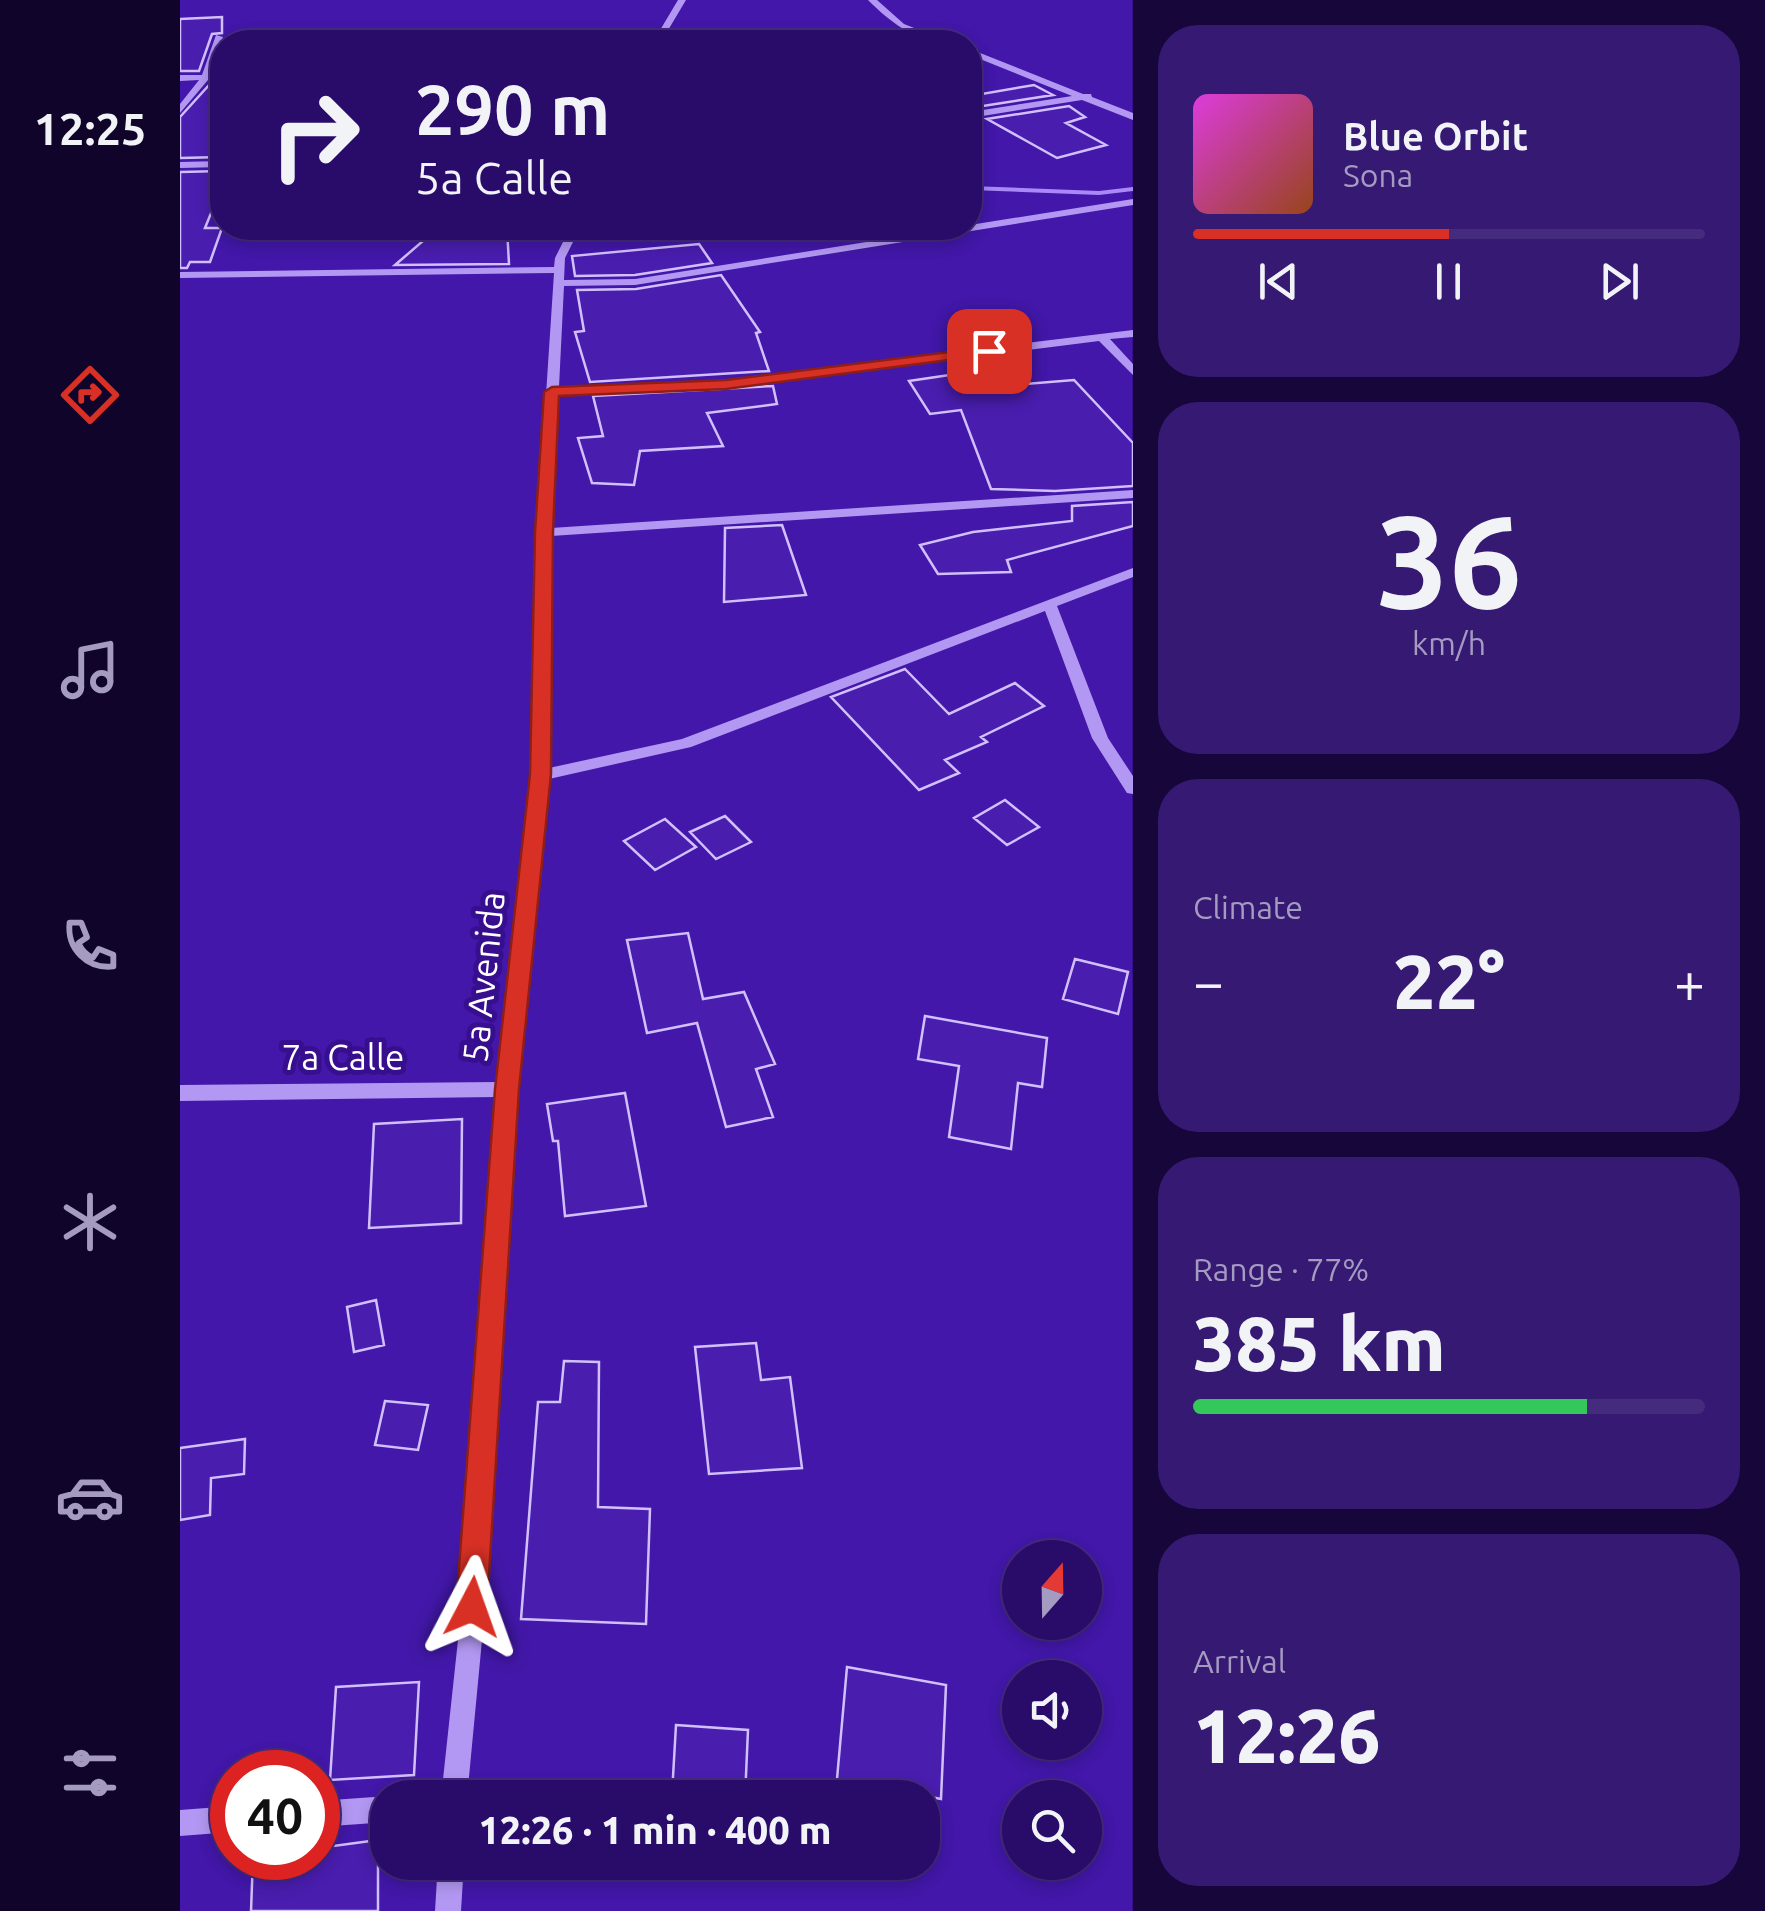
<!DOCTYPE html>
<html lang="en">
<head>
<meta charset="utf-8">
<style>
  :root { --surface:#290b6a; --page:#351972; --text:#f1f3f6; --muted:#a59bc1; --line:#452b7e; --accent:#d93025 }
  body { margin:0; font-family:Ubuntu,sans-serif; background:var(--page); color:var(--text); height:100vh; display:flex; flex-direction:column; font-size:38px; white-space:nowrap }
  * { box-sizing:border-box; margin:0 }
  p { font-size:32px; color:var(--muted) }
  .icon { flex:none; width:55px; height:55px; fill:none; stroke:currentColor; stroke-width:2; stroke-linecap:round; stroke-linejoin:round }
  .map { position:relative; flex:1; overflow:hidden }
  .side { display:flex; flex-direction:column; gap:25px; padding:25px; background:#17063a; width:632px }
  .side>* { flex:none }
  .guide { position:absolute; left:30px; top:30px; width:772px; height:210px; border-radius:40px; box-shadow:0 5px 15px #0003,0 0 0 2px var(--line); background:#290b6a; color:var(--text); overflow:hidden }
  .needle { width:65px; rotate:20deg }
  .fabs { position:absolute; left:822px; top:1540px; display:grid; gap:20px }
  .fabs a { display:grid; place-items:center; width:100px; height:100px; border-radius:50%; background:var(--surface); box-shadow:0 5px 15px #0003,0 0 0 2px var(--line); font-size:50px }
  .speed { position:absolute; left:30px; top:1750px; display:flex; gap:20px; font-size:50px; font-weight:700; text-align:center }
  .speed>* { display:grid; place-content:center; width:130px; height:130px; border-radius:50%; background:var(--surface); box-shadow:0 5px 15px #0003,0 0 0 2px var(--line); line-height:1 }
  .speed .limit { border:15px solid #d22; background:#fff; color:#111 }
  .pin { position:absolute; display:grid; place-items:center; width:85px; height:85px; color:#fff; margin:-42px; border-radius:20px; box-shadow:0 5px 15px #0006 }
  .me { position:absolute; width:110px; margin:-55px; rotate:4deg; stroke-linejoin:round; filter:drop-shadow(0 0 8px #0008) }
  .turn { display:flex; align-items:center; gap:35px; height:210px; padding:0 40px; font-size:45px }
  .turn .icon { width:130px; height:130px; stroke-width:2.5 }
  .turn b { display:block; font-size:70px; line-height:85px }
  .big { font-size:75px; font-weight:800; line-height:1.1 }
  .side .tile { flex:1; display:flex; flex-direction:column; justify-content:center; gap:15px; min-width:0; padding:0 35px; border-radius:40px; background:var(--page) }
  .side .dial { align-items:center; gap:0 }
  .dial b { font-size:130px; line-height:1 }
  .song { display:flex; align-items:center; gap:30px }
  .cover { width:120px; height:120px; border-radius:15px; background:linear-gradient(135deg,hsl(300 70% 55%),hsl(20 70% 35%)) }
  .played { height:10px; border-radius:5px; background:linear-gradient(90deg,var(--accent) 50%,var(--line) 50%) }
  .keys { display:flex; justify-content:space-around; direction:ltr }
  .heat { display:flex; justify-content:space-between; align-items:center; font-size:55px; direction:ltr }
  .charge { height:15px; border-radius:8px; background:linear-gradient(90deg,#34c759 77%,var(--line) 0) }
  .trip { position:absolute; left:190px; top:1780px; width:570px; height:100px; border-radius:40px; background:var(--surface); box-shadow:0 5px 15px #0003,0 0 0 2px var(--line); font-weight:800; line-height:100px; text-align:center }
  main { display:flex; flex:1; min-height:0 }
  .menu { display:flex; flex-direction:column; width:180px; justify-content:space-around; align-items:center; background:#10042a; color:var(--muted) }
  .menu .icon { width:70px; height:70px }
  .menu .selected { color:var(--accent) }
  .menu b { font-size:45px; color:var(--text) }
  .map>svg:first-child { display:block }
  .green { fill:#4217a9; fill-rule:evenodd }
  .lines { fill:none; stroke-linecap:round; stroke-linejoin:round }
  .stream { fill:#a889f7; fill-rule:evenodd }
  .building { fill:#491dae; stroke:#d2bffe; stroke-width:2.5 }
  .minor { fill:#b398f3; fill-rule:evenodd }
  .route { fill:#d93025; stroke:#8d1f18; stroke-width:2.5 }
  .labels { text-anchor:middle; stroke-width:10; stroke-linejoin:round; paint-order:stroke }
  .street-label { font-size:35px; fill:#fff; stroke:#370f8e }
</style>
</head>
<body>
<main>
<nav class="menu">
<b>12:25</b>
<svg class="icon selected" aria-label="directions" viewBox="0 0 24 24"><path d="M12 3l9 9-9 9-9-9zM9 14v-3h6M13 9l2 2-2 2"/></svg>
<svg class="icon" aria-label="music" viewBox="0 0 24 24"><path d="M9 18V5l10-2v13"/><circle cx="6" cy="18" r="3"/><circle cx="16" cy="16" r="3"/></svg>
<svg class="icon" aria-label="phone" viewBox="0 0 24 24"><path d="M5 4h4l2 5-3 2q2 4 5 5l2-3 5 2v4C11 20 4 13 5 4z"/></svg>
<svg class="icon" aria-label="climate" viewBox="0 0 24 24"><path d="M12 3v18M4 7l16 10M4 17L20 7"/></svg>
<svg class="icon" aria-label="car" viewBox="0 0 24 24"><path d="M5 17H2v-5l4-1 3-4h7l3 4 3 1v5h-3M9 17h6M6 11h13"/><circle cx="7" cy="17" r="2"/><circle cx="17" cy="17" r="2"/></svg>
<svg class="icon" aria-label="filters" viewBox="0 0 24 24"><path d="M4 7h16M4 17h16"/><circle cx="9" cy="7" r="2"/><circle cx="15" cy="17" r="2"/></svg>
</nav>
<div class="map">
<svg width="953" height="1911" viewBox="0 0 953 1911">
  <rect width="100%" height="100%" fill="#370f8e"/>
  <path class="green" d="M 0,0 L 952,0 L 952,1911 L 0,1911 ZM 42,42 L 790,42 L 790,228 L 42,228 ZM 840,1558 L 905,1558 L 905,1622 L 840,1622 ZM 840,1678 L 905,1678 L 905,1742 L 840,1742 ZM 52,1772 L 138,1772 L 138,1858 L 52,1858 ZM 208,1798 L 742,1798 L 742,1862 L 208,1862 ZM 840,1798 L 905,1798 L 905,1862 L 840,1862 Z"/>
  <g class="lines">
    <path class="stream" d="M 790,186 L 919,191 L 953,187 L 953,191 L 919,195 L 790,190 Z"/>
  </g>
  <path class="building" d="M 42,17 L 42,33 L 32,34 L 19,71 L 0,71 L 0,19 Z
    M 30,84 L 42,84 L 42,157 L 0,158 L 0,117 Z
    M 854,85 L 873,95 L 790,108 L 790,96 Z
    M 889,106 L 905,117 L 886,123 L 926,145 L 877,158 L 807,119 Z
    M 42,171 L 42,186 L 25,228 L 42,228 L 30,262 L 10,262 L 7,268 L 0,268 L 0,172 Z
    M 258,228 L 327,228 L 329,264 L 215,265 Z
    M 519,244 L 532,263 L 455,275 L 395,276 L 392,256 Z
    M 541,275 L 580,332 L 576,333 L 589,371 L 410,382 L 395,332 L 404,331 L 397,290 L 456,289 Z
    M 803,370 L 821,386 L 894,380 L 953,443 L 953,486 L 875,491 L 811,489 L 781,410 L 750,414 L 729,381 Z
    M 593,386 L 597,404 L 527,413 L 543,446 L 460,451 L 454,485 L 412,483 L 398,438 L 423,436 L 413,396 Z
    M 953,502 L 953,526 L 827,560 L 831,572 L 758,574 L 740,545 L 793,532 L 892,521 L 892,506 Z
    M 602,525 L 626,595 L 544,602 L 545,528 Z
    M 725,669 L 769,714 L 835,683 L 864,706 L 801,737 L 807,742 L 765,760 L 779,773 L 739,790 L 651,697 Z
    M 825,800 L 859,827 L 827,845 L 794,818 Z
    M 545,816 L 571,842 L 536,859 L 510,832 Z
    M 485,819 L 516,847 L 475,870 L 444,841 Z
    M 508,933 L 523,999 L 564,992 L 595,1064 L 576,1069 L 593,1117 L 546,1127 L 517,1023 L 467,1033 L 447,940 Z
    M 895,959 L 948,972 L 938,1014 L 883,999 Z
    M 745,1016 L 867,1038 L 862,1087 L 838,1083 L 831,1149 L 769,1137 L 779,1066 L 738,1059 Z
    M 445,1093 L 466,1206 L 385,1216 L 378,1141 L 373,1141 L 367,1104 Z
    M 282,1119 L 281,1223 L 189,1228 L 194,1124 Z
    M 196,1300 L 204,1345 L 174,1352 L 167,1307 Z
    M 576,1343 L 581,1380 L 610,1377 L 622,1468 L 529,1474 L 515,1347 Z
    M 384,1361 L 419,1362 L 418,1507 L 470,1509 L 466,1624 L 341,1619 L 358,1402 L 380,1402 Z
    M 205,1401 L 248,1405 L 238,1450 L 195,1445 Z
    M 65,1439 L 64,1474 L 31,1478 L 30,1515 L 0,1520 L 0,1448 Z
    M 667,1667 L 766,1685 L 761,1799 L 657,1779 Z
    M 239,1682 L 234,1775 L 150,1780 L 156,1687 Z
    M 496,1725 L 568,1730 L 565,1798 L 492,1794 Z
    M 198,1840 L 198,1911 L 71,1911 L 73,1858 L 138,1858 L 138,1848 Z"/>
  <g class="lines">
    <path class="minor" d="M 498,0 L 506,0 L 481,42 L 473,42 Z
      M 688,0 L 697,0 L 724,24 L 770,42 C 738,44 710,22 688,0 Z
      M 36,35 L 43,37 L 31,75 L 42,74 L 42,80 L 28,80 L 0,113 L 0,104 L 19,80 L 0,81 L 0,75 L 22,75 Z
      M 790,49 L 903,94 L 911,94 L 912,97 L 953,113 L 953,120 L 902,100 L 790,118 L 790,112 L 892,96 L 790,55 Z
      M 42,161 L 42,167 L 0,168 L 0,162 Z
      M 953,199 L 953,205 L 455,285 L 384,286 L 379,387 L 545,380 L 953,330 L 953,337 L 930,339 L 953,364 L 953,375 L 919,341 L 545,388 L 378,394 L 371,528 L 953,490 L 953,498 L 371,536 L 369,768 L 502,739 L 953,568 L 953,577 L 877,606 L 928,738 L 953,776 L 953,794 L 947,793 L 912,738 L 865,611 L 511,747 L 369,779 L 336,1089 L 302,1640 L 287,1798 L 261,1798 L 278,1640 L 317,1097 L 0,1101 L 0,1085 L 318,1082 L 353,775 L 357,532 L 374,273 L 0,278 L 0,272 L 374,267 L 375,258 L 390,228 L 400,228 L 385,258 L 384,280 L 455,279 L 774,228 L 790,228 L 790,225 Z
      M 208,1796 L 211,1798 L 208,1798 L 208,1822 L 138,1827 L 138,1801 Z
      M 52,1806 L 52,1832 L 0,1836 L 0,1810 Z
      M 258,1862 L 284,1862 L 281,1911 L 255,1911 Z"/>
  </g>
  <path class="route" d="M 809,347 L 817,351 L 815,354 L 546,389 L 379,396 L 373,532 L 371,774 L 339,1089 L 307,1607 L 303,1618 L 292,1622 L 281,1618 L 276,1607 L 315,1089 L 350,774 L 355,532 L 364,392 L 372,387 L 546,380 Z"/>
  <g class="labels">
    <g class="street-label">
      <text transform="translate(304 977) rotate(-84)" y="12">5a Avenida</text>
      <text x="163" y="1070">7a Calle</text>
    </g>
  </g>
</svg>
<div class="fabs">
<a><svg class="needle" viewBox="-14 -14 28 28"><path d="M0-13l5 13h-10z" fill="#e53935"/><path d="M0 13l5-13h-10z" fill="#a59bc1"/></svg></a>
<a><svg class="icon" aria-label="sound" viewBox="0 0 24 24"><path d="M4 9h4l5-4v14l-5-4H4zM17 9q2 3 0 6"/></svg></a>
<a><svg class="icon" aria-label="search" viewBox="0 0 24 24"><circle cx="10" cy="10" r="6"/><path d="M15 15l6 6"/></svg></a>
</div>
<div class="speed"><div class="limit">40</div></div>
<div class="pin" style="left:809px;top:351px;background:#d93025"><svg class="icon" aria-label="arrive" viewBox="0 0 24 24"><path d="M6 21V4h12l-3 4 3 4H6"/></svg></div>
<svg class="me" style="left:292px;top:1607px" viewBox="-20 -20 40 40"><path d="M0-17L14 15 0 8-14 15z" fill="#d93025" stroke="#fff" stroke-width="4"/></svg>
<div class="trip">12:26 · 1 min · 400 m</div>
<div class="guide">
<div class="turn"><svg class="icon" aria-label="right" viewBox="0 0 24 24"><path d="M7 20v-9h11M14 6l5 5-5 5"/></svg><div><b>290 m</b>5a Calle</div></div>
</div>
</div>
<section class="side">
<div class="tile">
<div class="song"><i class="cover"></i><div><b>Blue Orbit</b><p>Sona</p></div></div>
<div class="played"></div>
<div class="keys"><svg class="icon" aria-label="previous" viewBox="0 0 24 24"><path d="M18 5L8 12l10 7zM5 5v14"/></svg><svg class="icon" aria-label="pause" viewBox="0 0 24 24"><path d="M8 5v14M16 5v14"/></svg><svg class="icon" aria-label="next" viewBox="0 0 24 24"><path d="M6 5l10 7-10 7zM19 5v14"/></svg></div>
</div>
<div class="tile dial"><b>36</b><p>km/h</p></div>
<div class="tile"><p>Climate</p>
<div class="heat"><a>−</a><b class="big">22°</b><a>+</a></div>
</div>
<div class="tile"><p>Range · 77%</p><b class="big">385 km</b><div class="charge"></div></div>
<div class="tile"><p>Arrival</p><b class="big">12:26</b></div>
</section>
</main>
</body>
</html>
